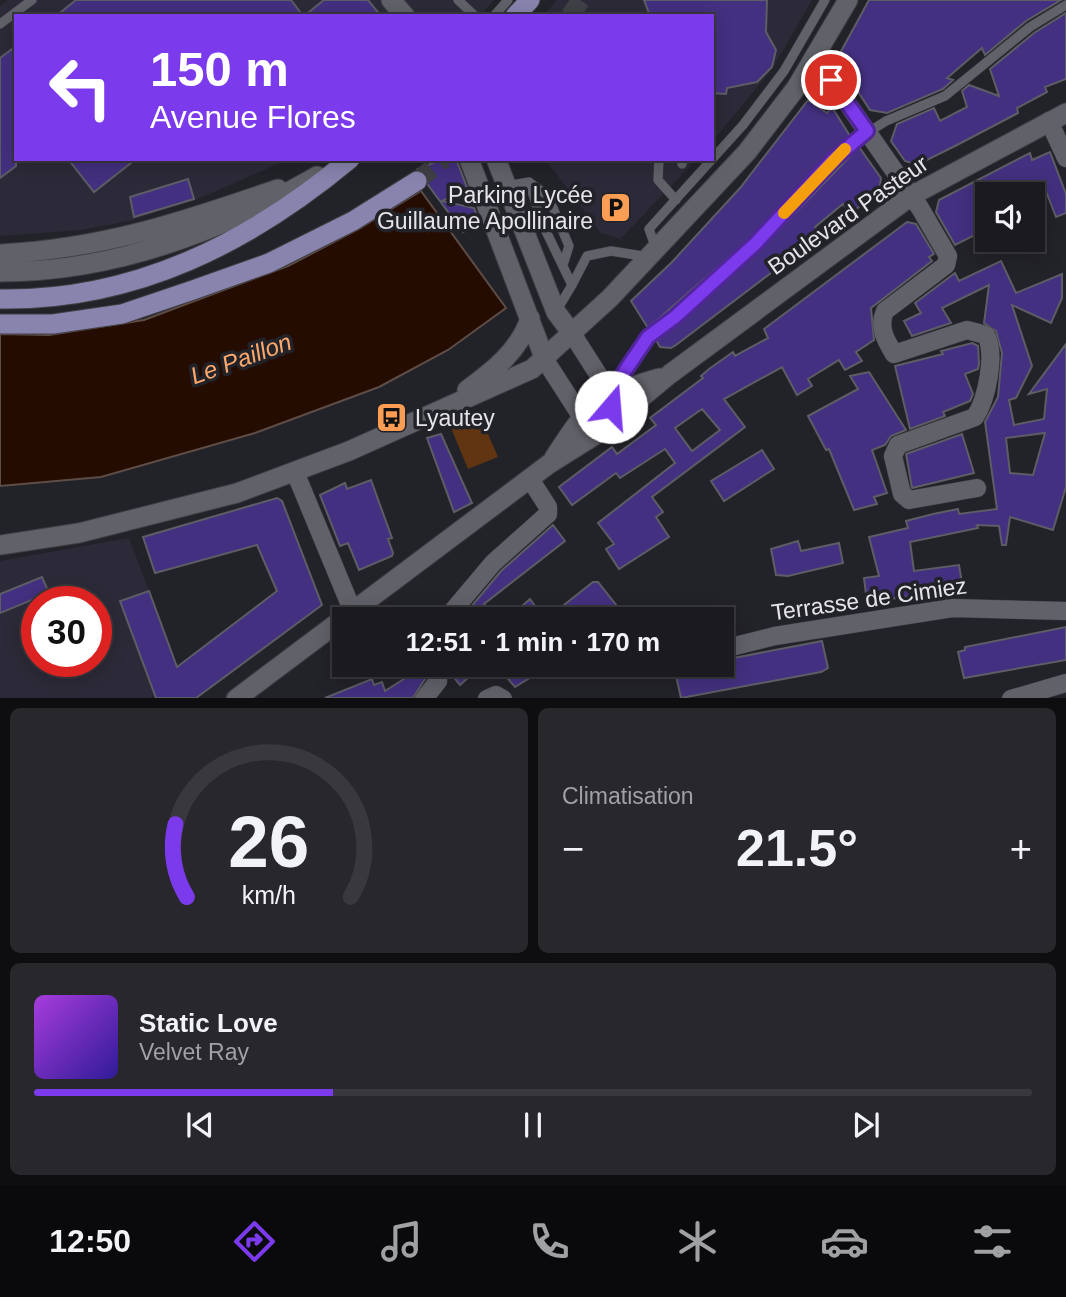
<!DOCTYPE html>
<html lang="fr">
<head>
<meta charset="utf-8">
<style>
  :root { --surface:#1a1a1f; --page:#27272c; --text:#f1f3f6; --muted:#9fa1a4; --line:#38383d; --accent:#7c3aed }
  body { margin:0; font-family:Helvetica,sans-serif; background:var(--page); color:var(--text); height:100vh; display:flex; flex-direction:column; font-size:26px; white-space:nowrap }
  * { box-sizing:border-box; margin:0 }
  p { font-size:23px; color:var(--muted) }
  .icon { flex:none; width:38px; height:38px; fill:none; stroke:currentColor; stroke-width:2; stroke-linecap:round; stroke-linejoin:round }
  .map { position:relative; height:698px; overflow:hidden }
  .side { display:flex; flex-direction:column; gap:10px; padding:10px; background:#0e0e11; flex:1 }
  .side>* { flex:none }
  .hud { position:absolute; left:14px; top:14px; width:700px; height:147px; border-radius:0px; box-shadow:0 4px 18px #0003,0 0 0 2px var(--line); background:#7c3aed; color:#fff; overflow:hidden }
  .fabs { position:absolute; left:975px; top:182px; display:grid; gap:14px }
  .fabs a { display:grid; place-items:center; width:70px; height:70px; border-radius:0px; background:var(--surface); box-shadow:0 4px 18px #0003,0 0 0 2px var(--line); font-size:35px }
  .speed { position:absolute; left:21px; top:586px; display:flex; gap:14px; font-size:35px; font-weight:700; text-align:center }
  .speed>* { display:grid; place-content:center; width:91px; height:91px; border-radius:50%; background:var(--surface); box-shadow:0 4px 18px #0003,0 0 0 2px var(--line); line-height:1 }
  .speed .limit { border:10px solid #d22; background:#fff; color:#111 }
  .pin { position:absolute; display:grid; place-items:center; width:60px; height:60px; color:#fff; margin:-30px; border:4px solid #fff; border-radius:50%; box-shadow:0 2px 7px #0007 }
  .me { position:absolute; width:77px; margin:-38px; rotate:18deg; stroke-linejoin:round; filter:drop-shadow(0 0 5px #0008) }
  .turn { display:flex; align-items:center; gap:24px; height:147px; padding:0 21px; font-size:32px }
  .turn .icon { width:91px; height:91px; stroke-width:2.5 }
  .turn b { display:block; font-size:49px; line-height:60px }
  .big { font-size:52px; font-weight:700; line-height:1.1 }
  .side .tile { flex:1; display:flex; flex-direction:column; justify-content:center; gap:10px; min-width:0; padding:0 24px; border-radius:10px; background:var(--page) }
  .side .dial { align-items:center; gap:0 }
  .dial svg { height:182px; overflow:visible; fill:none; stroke:var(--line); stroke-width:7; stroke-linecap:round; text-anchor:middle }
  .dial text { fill:var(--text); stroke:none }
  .song { display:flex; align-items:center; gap:21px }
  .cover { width:84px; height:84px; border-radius:10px; background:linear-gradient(135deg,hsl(280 70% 55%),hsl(250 70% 35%)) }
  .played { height:7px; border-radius:4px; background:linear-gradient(90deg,var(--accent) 30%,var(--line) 30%) }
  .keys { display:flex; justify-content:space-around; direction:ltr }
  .heat { display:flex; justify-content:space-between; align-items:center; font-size:38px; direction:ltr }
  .side .tiles { flex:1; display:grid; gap:10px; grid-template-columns:1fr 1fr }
  .tile:last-child { grid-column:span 2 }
  .trip { position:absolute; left:332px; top:607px; width:402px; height:70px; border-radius:0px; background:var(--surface); box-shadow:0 4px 18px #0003,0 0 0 2px var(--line); font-weight:700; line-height:70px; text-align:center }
  .tabs { display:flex; height:112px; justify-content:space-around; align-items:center; background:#0a0a0c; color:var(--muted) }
  .tabs .icon { width:49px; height:49px }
  .tabs .current { color:var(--accent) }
  .tabs b { font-size:32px; color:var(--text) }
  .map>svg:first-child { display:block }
  .built { fill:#2c2a38; fill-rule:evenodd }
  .green { fill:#613511 }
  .water { fill:#250c00; stroke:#5e4d46; stroke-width:2 }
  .building { fill:#433080; stroke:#5d5d65; stroke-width:2; fill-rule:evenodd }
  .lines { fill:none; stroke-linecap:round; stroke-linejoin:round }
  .primary-tunnel { stroke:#3f3f46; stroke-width:19; stroke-dasharray:19 10; stroke-linecap:butt }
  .service-casing { stroke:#403f45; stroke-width:10 }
  .minor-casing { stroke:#403f45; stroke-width:19 }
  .tertiary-casing { stroke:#403f45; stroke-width:21 }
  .secondary-casing { stroke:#403f45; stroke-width:21 }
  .primary-casing { stroke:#403f45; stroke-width:21 }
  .service { stroke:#616169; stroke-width:9 }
  .minor { stroke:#616169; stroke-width:18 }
  .tertiary { stroke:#616169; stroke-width:19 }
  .secondary { stroke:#616169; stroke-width:19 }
  .primary { stroke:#8984ae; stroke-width:19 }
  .route-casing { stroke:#51269a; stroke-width:18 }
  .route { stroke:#7c3aed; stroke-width:12 }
  .slow { stroke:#f59e0b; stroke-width:12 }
  .labels { text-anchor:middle; stroke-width:7; stroke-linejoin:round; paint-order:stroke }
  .poi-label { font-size:23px; fill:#e4e4e9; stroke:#222229; text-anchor:end }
  .street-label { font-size:23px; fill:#e4e4e9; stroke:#222229 }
  .water-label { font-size:24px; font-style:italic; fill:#fea96b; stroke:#222229 }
</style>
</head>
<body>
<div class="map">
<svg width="1066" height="699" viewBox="0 0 1066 699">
  <rect width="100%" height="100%" fill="#222229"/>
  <path class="built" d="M 8,0 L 494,0 L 480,16 L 16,16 L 16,159 L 289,159 L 200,198 L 133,220 L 81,230 L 0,236 L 0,6 Z
    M 557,0 L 812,0 L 772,69 L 712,142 L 712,16 L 543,16 Z
    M 545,159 L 697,159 L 620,239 L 601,233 Z
    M 129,538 L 149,591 L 120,602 L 154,695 L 149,699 L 0,699 L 0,561 ZM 37,602 L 96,602 L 96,662 L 37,662 Z"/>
  <path class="green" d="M 478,411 L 498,457 L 468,469 L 449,423 Z"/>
  <path class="water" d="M 421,191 L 506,308 L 448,350 L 379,387 L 255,433 L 101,477 L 0,486 L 0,334 L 49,335 L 144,320 L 288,266 L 359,229 Z"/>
  <path class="building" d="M 76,0 L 291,0 L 303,16 L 56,16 Z
    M 324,0 L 368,0 L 381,16 L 304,16 Z
    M 644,0 L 767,0 L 766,32 L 776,50 L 772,67 L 757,82 L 727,88 L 726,94 L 712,93 L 712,16 L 650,16 Z
    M 869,0 L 1061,0 L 1026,21 L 985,55 L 982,48 L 947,78 L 953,80 L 943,89 L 887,113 L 870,110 L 841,66 L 839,55 Z
    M 1066,13 L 1066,79 L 1045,87 L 1047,92 L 1017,108 L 1018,113 L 957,145 L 917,165 L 905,161 L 891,141 L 897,124 L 934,108 L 940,121 L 967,107 L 962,91 L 969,85 L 999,96 L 990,69 L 1034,33 Z
    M 16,46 L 16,166 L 0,178 L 0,58 Z
    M 808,100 L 827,113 L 832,107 L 850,136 L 750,239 L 648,328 L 631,301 L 672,262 L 740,188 Z
    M 859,147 L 881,178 L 879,192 L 851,213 L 843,204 L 815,227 L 821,235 L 676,345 L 671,348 L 660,347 L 656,340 L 760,249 Z
    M 1050,152 L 1066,194 L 1066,213 L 1056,217 L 1042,181 L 1014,194 L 987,194 L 987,229 L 955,245 L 936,212 L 939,200 L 1030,153 L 1032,160 Z
    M 68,159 L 136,159 L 94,192 Z
    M 443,159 L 456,159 L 468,190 L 442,201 L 474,208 L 481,225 L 463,232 L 428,185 L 427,174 L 418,169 Z
    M 188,179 L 194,199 L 134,217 L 130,197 Z
    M 907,222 L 916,224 L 934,254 L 929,257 L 932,261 L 871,308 L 874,340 L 856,352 L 862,361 L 845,370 L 839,360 L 808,379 L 812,386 L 797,395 L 782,367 L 724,399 L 745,427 L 652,497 L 663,512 L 656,517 L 669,537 L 619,569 L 606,549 L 614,544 L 598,523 L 675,463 L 665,449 L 620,478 L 616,473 L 572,505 L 559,487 L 612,447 L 617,454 L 656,425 L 650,418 L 703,378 L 701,376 L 709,369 L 733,352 L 735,356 L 768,338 L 764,329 ZM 702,409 L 720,430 L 692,451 L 675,428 Z
    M 1001,261 L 1016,293 L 1062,274 L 1062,298 L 1051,323 L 1012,305 L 1032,366 L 1016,398 L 1009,400 L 1014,425 L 1044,419 L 1047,389 L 1029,394 L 1066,344 L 1066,487 L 1053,530 L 1010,517 L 1006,545 L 1002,545 L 999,526 L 977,525 L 978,528 L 910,542 L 914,571 L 959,565 L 963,589 L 867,602 L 864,578 L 879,576 L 869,537 L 908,528 L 906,521 L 933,514 L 958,509 L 959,514 L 997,509 L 985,422 L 998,397 L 1002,353 L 996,331 L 984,323 L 989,285 L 942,308 L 951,323 L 912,336 L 904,321 L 921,313 L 915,303 L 955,273 L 959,281 ZM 1045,433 L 1033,475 L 1010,473 L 1006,438 Z
    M 972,343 L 978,346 L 979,364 L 978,369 L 965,374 L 973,394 L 970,401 L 943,412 L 945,416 L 910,429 L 895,366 L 943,354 L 941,351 Z
    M 869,372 L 906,430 L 891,436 L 885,445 L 872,450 L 887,493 L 874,497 L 877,504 L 854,510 L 829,449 L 826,450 L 808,416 L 858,389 L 850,376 Z
    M 441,434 L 472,503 L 454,512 L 427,438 Z
    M 962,434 L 974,473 L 912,488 L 906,454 Z
    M 762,450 L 774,469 L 724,501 L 711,481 Z
    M 371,480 L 392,538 L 388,539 L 393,553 L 392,556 L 359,570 L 348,543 L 340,546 L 320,495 L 345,483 L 347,489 Z
    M 277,498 L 282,501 L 322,605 L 196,698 L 156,698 L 120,601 L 149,591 L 177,667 L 277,591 L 257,545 L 155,573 L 143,537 Z
    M 553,525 L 565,541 L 484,604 L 497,620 L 460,620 L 501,571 Z
    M 798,541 L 801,551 L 839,543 L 843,563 L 788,576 L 776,575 L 771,549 Z
    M 42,577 L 49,593 L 0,613 L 0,594 Z
    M 593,582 L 598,582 L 628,620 L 545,620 Z
    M 530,599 L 538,610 L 527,620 L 506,620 Z
    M 1066,627 L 1066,660 L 964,678 L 958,652 L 965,650 L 965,647 Z
    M 822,641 L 828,668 L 821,672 L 681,698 L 675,671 L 687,668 L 687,665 L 723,665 L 723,660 Z
    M 444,665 L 482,665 L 460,685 Z
    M 496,665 L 551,665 L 515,687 Z
    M 421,668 L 425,679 L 413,698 L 325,698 L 372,679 L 374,685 L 382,682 L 385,691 Z"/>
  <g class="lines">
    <path class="primary-tunnel" d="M 570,16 L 581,0
      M 417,181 L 444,159"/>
    <defs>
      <path id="service" d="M 458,0 L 475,16
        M 494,16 L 508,0
        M 0,24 L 32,0
        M 659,159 L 658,180 L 676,200
        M 682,164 L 683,159
        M 529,182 L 548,196 L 569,246 L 563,265
        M 506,186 L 529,182 L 543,225 L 572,285 L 557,310
        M 656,249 L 649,229 L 743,125 L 784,71 L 825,0
        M 572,285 L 587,256 L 611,251 L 649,257
        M 611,391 L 648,337 L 675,317 L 755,244 L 856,140 L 886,121 L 945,96 L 1030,27 L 1066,5"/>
      <path id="minor" d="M 816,58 L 920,208 L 948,256 L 946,265 L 885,311 C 878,327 885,339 894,354 L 967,330 L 986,335 C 996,354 987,399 975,417 L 898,445 L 893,456 L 902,494 L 909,500 L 977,488
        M 1049,121 L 1066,158
        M 573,335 L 610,393 L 613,422
        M 545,360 L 581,416 L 600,432
        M 295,472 L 353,612
        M 445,620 L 493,563 L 548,514 L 548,507 L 530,479
        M 723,649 L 775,636 L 952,608 L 1066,611
        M 646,667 L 656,665
        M 424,699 L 438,681 L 432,665
        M 487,699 L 496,695 L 503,699
        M 1011,699 L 1066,683"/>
      <path id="tertiary" d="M 554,458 C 590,402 596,397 659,378
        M 236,699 L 549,464 L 600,432 L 670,374 L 911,196 L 1066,113"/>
      <path id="secondary" d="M 391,0 L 405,16
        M 469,159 L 545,360
        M 496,159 L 556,312 L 573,335
        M 0,254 C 102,249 182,222 278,189
        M 0,272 C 113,272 220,232 317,176
        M 467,390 C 493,371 520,350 530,318
        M 0,545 L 79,533 L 237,493 L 349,451 L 532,369 L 610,298 L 747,152 L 796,88 L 848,0"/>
      <path id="primary" d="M 515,16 L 530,0
        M 0,299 C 135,301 249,243 350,159
        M 0,324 L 53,324 L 122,314 L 193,290 L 269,263 L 353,221 L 417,181"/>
    </defs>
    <use href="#service" class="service-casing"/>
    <use href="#minor" class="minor-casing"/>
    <use href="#tertiary" class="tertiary-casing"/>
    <use href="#secondary" class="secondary-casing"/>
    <use href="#primary" class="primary-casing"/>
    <use href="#service" class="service"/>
    <use href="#minor" class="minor"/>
    <use href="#tertiary" class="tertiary"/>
    <use href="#secondary" class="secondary"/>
    <use href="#primary" class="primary"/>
  </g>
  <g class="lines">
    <defs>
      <path id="route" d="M 611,407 L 610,393 L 648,337 L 675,317 L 755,244 L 833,160 L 867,131 L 831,80"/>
    </defs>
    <use href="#route" class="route-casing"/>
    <use href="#route" class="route"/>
    <path class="slow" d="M 784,213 L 845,149"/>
  </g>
  <defs>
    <symbol id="parking-square" viewBox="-11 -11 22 22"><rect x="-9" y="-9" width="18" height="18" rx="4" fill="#fc9d54" stroke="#222229"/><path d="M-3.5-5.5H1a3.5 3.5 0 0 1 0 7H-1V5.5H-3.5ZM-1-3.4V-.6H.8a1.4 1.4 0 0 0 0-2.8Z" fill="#111"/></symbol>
    <symbol id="bus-square" viewBox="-11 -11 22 22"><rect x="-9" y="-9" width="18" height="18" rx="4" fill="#fc9d54" stroke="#222229"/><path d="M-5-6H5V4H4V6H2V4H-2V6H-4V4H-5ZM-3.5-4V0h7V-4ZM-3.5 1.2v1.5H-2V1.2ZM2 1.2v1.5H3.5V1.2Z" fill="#111"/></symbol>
  </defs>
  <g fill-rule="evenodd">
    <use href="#parking-square" x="598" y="190" width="35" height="35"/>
    <use href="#bus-square" x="374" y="400" width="35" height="35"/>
  </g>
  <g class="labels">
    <g class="poi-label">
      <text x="593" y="203">Parking Lycée<tspan x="593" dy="26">Guillaume Apollinaire</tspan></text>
      <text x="415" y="426" text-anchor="start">Lyautey</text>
    </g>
    <g class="street-label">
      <text transform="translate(848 215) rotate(-35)" y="8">Boulevard Pasteur</text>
      <text transform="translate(869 599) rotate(-8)" y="8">Terrasse de Cimiez</text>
    </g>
    <g class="water-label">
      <text transform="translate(241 359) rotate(-20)" y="8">Le Paillon</text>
    </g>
  </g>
</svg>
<div class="fabs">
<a><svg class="icon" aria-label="sound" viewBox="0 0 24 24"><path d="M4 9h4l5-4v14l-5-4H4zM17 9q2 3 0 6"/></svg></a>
</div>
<div class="speed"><div class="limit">30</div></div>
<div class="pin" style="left:831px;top:80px;background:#d93025"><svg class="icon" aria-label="arrive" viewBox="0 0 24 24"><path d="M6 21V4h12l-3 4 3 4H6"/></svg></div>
<svg class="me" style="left:611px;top:407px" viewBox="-20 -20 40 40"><circle r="19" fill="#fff"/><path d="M0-13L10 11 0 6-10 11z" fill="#7c3aed"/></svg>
<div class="trip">12:51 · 1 min · 170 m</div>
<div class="hud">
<div class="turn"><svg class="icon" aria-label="left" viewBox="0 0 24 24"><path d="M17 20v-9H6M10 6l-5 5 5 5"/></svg><div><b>150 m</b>Avenue Flores</div></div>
</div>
</div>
<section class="side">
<div class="tiles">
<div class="tile dial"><svg viewBox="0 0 100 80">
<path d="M14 69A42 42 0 1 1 86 69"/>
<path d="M14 69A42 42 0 0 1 9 37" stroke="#7c3aed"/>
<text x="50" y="56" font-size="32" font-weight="700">26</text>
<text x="50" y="72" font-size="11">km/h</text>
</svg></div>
<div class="tile"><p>Climatisation</p>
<div class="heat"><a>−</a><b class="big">21.5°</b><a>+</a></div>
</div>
<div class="tile">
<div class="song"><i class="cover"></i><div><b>Static Love</b><p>Velvet Ray</p></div></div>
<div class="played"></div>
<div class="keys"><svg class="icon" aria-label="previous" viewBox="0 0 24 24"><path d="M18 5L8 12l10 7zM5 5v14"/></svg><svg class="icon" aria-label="pause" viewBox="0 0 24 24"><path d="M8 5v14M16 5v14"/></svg><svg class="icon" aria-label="next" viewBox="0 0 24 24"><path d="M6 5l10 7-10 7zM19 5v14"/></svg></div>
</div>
</div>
</section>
<nav class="tabs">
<b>12:50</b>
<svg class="icon current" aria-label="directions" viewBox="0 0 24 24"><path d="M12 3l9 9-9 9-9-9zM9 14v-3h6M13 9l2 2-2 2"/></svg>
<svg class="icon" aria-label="music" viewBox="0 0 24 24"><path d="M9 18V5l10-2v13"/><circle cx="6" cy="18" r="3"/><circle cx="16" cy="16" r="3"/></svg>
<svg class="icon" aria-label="phone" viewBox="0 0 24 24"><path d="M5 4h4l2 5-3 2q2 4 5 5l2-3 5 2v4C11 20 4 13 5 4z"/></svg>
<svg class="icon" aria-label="climate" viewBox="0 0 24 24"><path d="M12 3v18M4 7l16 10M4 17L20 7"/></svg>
<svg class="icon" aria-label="car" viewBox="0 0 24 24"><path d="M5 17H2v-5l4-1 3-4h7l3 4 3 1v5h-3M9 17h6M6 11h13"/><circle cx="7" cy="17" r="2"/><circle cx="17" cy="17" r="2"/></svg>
<svg class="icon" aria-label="filters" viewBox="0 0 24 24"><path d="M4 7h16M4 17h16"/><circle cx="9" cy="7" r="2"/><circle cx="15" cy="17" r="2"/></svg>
</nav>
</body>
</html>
